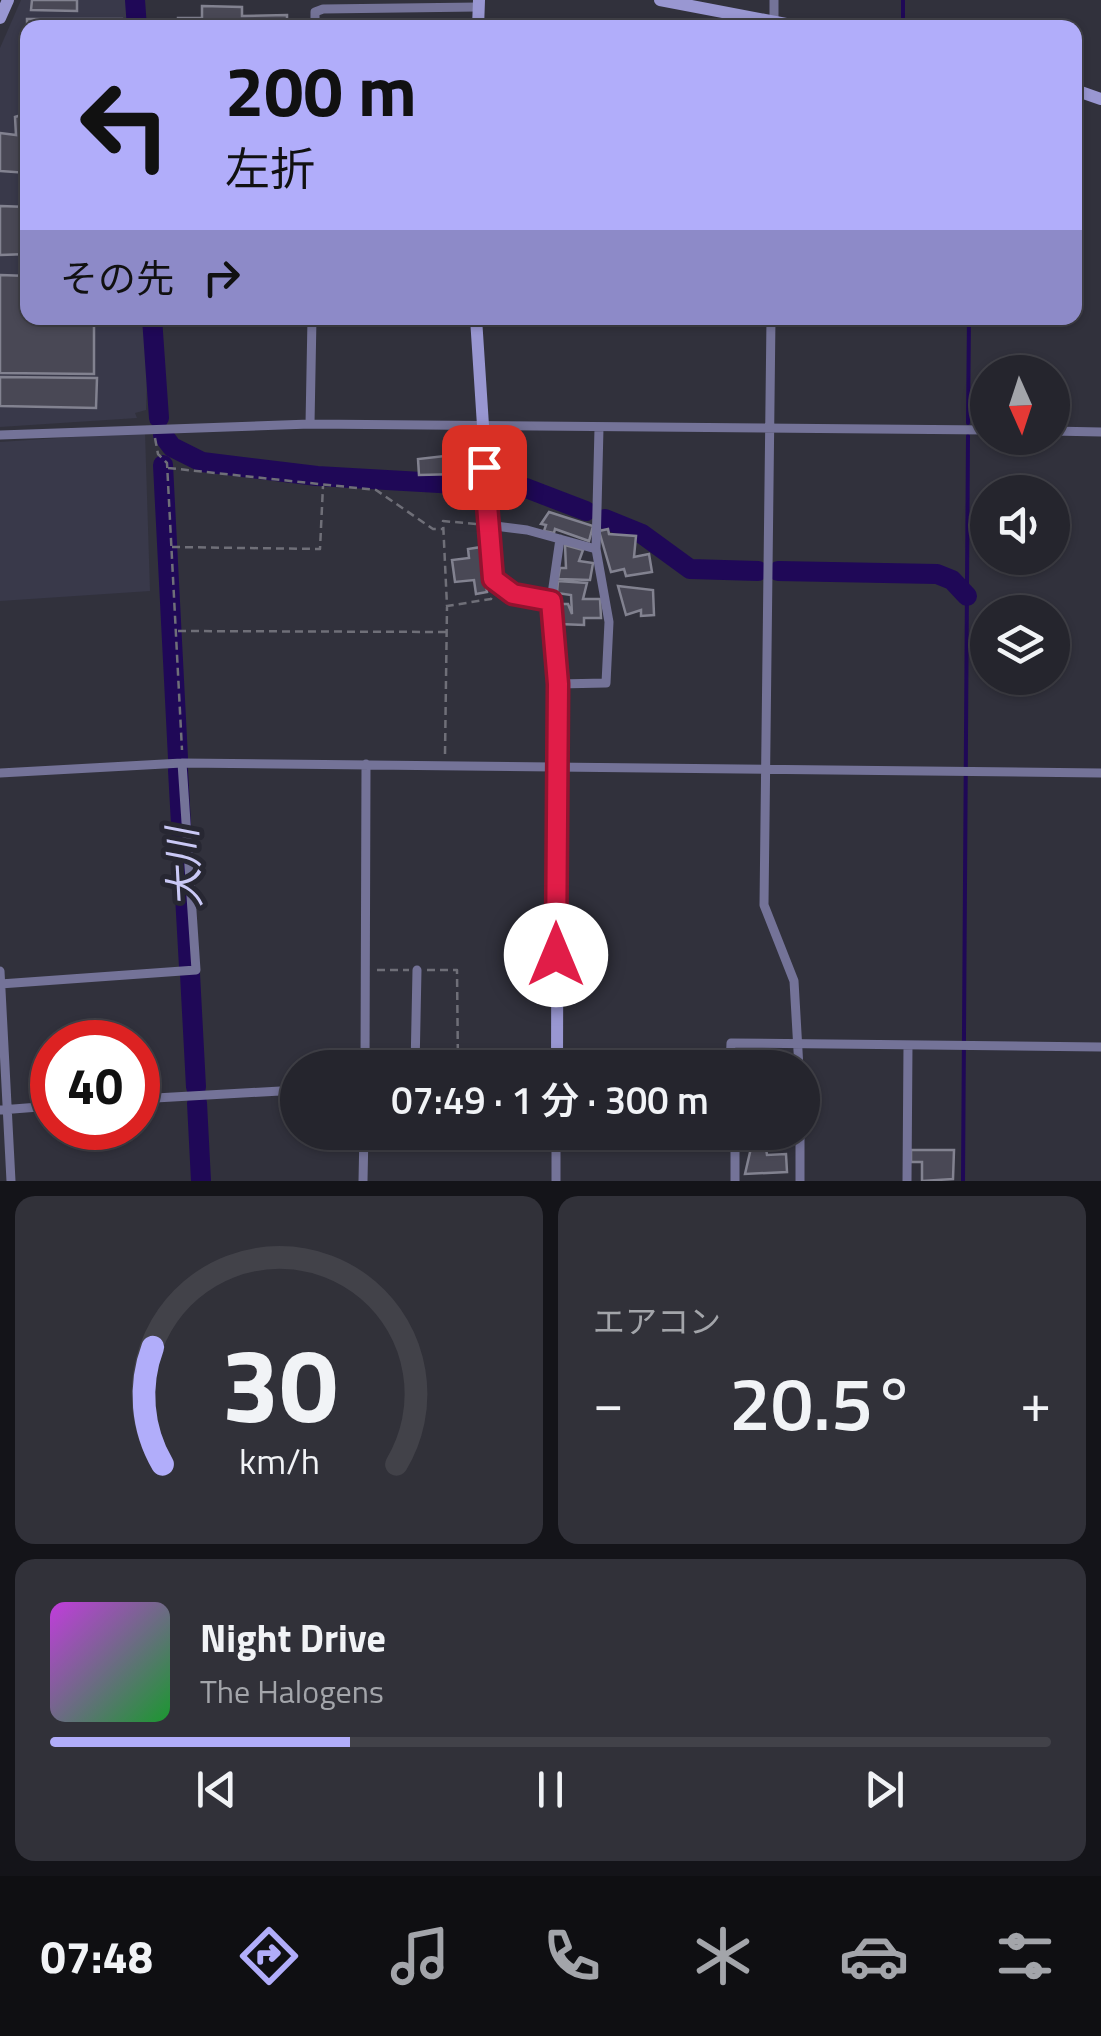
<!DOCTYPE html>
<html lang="ja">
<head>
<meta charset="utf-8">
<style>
  :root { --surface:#25252d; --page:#313139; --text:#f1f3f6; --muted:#a3a5aa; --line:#424249; --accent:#b1adfa }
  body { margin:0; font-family:"Titillium Web","Noto Sans JP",sans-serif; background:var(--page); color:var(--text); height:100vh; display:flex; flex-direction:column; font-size:38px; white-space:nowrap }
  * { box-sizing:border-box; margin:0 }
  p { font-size:32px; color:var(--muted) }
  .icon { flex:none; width:55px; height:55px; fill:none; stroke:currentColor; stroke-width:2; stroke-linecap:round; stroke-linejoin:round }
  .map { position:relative; height:1181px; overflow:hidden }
  .drawer { display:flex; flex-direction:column; gap:15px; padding:15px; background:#141419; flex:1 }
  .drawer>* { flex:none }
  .hud { position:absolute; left:20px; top:20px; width:1062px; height:305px; border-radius:20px; box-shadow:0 2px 8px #0004,0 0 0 2px var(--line); background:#b1adfa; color:#111; overflow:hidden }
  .needle { width:65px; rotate:177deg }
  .buttons { position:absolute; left:970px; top:355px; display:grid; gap:20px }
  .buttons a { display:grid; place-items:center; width:100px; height:100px; border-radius:50%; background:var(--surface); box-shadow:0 2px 8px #0004,0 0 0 2px var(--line); font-size:50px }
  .speed { position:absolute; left:30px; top:1020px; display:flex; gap:20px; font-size:50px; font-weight:700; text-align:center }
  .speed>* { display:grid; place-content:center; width:130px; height:130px; border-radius:50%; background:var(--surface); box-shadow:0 2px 8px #0004,0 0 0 2px var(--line); line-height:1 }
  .speed .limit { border:15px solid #d22; background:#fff; color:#111 }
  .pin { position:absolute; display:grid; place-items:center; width:85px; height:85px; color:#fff; margin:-42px; border-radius:20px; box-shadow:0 5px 15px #0006 }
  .me { position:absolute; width:110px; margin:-55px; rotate:0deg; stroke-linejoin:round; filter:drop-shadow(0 0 8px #0008) }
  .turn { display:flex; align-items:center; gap:35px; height:210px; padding:0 40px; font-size:45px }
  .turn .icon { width:130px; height:130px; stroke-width:2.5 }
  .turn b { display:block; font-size:70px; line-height:85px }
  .then { display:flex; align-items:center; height:95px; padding:0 40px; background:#0003; gap:20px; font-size:38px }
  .big { font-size:75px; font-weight:600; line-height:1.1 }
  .drawer .tile { flex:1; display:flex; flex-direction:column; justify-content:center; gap:15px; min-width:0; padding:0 35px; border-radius:20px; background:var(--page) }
  .drawer .dial { align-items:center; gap:0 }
  .dial svg { height:260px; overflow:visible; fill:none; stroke:var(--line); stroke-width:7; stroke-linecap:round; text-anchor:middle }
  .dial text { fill:var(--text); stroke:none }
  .song { display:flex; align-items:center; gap:30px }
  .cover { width:120px; height:120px; border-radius:15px; background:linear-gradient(135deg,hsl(290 70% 55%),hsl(130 70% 35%)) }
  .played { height:10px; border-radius:5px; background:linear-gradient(90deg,var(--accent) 30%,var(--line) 30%) }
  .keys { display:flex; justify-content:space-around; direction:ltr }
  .heat { display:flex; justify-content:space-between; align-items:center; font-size:55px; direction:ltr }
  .drawer .tiles { flex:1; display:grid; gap:15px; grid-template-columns:1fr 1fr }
  .tile:last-child { grid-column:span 2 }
  .trip { position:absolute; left:280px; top:1050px; width:540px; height:100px; border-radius:50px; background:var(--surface); box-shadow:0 2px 8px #0004,0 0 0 2px var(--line); font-weight:600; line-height:100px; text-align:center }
  .tab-bar { display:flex; height:160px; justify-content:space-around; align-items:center; background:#0f0f12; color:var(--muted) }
  .tab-bar .icon { width:70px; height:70px }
  .tab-bar .active { color:var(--accent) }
  .tab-bar b { font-size:45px; color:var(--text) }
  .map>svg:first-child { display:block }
  .built { fill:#39394a }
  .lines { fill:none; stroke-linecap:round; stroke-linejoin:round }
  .stream { stroke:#1f0857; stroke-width:4 }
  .river { stroke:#1f0857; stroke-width:20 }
  .building { fill:#494855; stroke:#828290; stroke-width:2.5 }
  .path { stroke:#6f6f78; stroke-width:2.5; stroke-dasharray:8 5; stroke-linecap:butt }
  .street { stroke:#747398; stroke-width:9 }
  .secondary { stroke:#9997d2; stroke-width:12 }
  .route-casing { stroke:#92132f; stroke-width:25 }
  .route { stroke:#e11d48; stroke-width:18 }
  .labels { text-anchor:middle; stroke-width:10; stroke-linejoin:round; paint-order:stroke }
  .water-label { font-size:40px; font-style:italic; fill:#cac9f6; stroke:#272732 }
</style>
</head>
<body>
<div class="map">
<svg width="1101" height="1181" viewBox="0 0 1101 1181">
  <rect width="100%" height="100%" fill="#31313c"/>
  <path class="built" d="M 21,0 L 132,0 L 133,27 L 28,28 L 28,318 L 149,318 L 146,410 L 135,413 L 137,418 L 0,427 L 0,48 Z
    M 145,432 L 150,591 L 0,601 L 0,442 Z"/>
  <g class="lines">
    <path class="stream" d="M 903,0 L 903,28
      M 968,423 L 969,318
      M 963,1181 L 968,436"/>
    <path class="river" d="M 135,0 L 137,28
      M 152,318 L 159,418
      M 163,435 L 172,447 L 202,462 L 317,476 L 474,485
      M 163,465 L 178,758
      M 495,486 L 526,488 L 586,511
      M 605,519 L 642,534 L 690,569 L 758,571
      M 778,571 L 937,574 L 952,580 L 967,596
      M 178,770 L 189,967
      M 190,974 L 196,1087
      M 197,1103 L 201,1181"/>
  </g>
  <path class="building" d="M 32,0 L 77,0 L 77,11 L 31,10 Z
    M 202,6 L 242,7 L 242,16 L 287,15 L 287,23 L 299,24 L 299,28 L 178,28 L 178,18 L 202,18 Z
    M 27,19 L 122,19 L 122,28 L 28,28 L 28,109 Z
    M 28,113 L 28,173 L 0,171 L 0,133 L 16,135 L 15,117 Z
    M 0,206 L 28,207 L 28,254 L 0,255 Z
    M 0,275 L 28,276 L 28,318 L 94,318 L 94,374 L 0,373 Z
    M 0,377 L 97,378 L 96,408 L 0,406 Z
    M 472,453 L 473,466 L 459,462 L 460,474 L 419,475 L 418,459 Z
    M 549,512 L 593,526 L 589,541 L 555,529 L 554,533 L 544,531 L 546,525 L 541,524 Z
    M 608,529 L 609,534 L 636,536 L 634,557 L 649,554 L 652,572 L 626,576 L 624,569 L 611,572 L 599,531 Z
    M 565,545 L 583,550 L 579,561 L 593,563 L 590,580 L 558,579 L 560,568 L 566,568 Z
    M 481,547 L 487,592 L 476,594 L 474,580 L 455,582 L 452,560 L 469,558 L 468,549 Z
    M 558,581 L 587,583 L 583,599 L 600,599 L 601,618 L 584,618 L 584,625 L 559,624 L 558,604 L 568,604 L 572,614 L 571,595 L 557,593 Z
    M 618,586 L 653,590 L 654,615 L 641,616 L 641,610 L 626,615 Z
    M 751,1148 L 766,1148 L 767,1155 L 786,1154 L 787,1172 L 745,1174 Z
    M 911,1150 L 954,1150 L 953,1179 L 922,1181 L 922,1162 L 911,1162 Z"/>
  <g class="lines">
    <path class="path" d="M 155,438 L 158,454 L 167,463 L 182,750
      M 168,468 L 376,490 L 433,529 L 444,529
      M 476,524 L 443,521 L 447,606 L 491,599 L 492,595
      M 172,547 L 320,549 L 323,486
      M 178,631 L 447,632
      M 445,754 L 447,607
      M 377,970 L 409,970
      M 427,970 L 457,970 L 458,1068"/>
    <path class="street" d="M 774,27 L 774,0
      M 315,28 L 315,12 L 323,9 L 478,7
      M 771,318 L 764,905 L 794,981 L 799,1068
      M 310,424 L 312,318
      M 1052,431 L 1101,432
      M 0,435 L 310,424 L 988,430
      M 487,525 L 527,530 L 596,549 L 609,622 L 606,683 L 558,684
      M 596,549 L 599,428
      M 551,601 L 560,539
      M 0,773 L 182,763 L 1101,773
      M 0,971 L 11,1181
      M 0,984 L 196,970 L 182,763
      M 365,1068 L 366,764
      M 415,1068 L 417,970
      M 730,1068 L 731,1043 L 1101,1047
      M 138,1099 L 298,1090
      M 0,1110 L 52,1106
      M 800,1132 L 800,1181
      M 675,1140 L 675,1132
      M 363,1181 L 364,1132
      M 556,1181 L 556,1132
      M 735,1181 L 735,1132
      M 907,1181 L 908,1045"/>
    <path class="secondary" d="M 660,0 L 807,28
      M 0,18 L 8,0
      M 478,28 L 479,0
      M 1075,90 L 1101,99
      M 476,318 L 493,579 L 513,593 L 551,601 L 558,684 L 557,1068"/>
  </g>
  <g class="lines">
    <defs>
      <path id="route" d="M 484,467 L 493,579 L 513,594 L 551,601 L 558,684 L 556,955"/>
    </defs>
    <use href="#route" class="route-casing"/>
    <use href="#route" class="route"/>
  </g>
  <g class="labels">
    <g class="water-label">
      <text transform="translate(184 868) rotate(-93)" y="14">大川</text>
    </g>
  </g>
</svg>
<div class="buttons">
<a><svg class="needle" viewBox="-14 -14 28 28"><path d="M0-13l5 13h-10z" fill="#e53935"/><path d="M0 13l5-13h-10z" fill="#a3a5aa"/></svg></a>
<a><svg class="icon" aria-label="sound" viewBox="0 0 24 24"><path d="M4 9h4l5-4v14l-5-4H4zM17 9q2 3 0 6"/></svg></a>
<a><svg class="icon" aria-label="layers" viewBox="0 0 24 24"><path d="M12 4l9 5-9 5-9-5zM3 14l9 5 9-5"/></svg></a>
</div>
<div class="speed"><div class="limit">40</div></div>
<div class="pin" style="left:484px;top:467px;background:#d93025"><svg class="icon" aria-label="arrive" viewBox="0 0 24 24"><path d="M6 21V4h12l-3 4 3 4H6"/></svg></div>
<svg class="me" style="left:556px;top:955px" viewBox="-20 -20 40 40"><circle r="19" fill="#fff"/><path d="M0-13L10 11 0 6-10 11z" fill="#e11d48"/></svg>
<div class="trip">07:49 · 1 分 · 300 m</div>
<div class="hud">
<div class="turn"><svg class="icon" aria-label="left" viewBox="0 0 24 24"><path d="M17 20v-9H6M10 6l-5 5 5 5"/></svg><div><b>200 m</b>左折</div></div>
<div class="then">その先<svg class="icon" aria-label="right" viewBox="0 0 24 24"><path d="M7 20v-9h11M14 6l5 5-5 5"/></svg></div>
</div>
</div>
<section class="drawer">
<div class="tiles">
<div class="tile dial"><svg viewBox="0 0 100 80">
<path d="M14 69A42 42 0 1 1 86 69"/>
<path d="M14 69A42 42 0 0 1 11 33" stroke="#b1adfa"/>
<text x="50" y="56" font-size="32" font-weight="700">30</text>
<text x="50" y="72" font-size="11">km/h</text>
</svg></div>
<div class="tile"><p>エアコン</p>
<div class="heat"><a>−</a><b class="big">20.5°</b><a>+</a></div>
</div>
<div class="tile">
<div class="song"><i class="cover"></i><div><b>Night Drive</b><p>The Halogens</p></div></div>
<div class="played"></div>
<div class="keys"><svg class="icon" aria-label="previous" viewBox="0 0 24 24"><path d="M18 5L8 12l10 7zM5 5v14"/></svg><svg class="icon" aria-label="pause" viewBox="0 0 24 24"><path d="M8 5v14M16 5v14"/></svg><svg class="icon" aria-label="next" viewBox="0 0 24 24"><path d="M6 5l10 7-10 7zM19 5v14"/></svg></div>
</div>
</div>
</section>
<nav class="tab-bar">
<b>07:48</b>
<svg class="icon active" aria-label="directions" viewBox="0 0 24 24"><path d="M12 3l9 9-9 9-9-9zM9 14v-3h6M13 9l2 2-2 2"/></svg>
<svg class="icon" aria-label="music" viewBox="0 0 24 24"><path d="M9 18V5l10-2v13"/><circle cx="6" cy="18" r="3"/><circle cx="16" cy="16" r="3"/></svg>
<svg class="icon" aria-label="phone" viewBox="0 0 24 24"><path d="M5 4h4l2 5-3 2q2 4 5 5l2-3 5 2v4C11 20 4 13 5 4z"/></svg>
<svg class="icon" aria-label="climate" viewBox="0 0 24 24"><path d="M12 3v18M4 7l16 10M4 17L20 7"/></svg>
<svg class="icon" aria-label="car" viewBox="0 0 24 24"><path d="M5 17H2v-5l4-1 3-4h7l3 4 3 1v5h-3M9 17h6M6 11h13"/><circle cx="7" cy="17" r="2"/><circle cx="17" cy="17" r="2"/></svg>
<svg class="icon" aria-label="filters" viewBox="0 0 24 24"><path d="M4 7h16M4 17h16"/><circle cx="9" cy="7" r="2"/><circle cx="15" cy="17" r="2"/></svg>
</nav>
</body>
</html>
